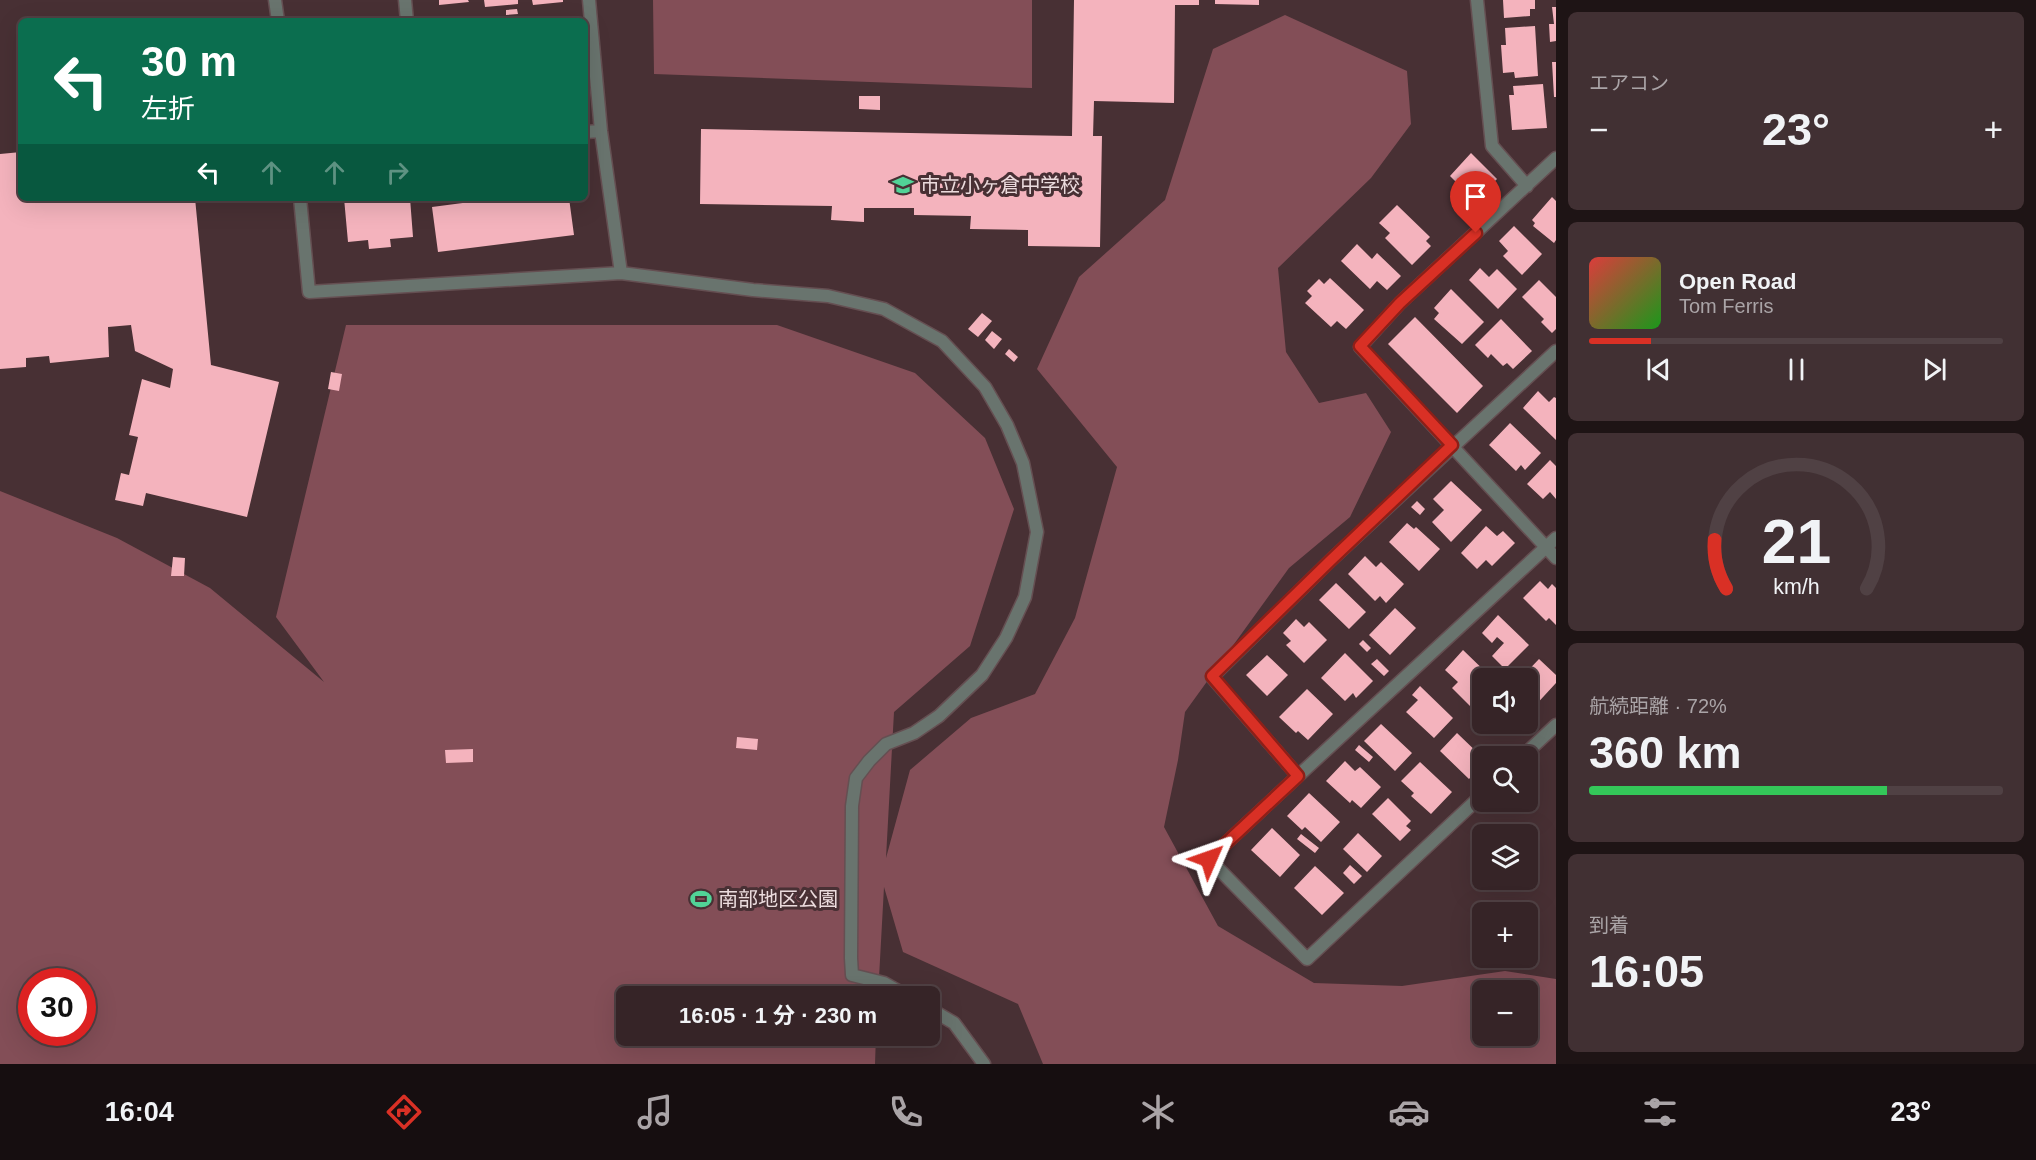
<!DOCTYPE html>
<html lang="ja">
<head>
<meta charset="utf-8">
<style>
  :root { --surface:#362427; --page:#413033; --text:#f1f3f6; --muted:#aaa4a7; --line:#504144; --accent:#d93025 }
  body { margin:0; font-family:Helvetica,"Noto Sans JP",sans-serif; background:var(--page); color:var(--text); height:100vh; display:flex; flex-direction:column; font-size:22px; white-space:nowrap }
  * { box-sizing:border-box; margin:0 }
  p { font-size:20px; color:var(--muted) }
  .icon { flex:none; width:33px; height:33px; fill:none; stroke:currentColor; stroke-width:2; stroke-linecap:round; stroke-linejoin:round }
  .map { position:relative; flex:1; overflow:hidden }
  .drawer { display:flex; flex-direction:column; gap:12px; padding:12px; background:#1e1415; width:480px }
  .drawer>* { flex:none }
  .banner { position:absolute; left:18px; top:18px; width:570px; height:183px; border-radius:9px; box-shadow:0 6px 24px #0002,0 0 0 2px var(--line); background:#0b6e4f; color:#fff; overflow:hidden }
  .controls { position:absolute; left:1472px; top:668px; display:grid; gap:12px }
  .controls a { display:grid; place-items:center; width:66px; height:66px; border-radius:9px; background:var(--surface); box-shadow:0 6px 24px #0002,0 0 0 2px var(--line); font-size:30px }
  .speed { position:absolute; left:18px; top:968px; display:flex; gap:12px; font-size:30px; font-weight:700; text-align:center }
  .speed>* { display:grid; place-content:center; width:78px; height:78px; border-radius:50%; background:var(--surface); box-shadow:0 6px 24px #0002,0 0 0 2px var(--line); line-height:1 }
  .speed .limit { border:9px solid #d22; background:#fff; color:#111 }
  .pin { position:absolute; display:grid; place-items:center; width:51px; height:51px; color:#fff; margin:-62px -26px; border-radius:50% 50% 50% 0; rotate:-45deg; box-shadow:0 0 6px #0007 }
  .pin .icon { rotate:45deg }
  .me { position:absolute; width:66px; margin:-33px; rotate:47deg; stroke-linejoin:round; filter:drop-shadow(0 0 4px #0008) }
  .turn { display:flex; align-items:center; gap:21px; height:126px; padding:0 24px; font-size:27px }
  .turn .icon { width:78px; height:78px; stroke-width:2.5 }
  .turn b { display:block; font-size:42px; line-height:51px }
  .lanes { display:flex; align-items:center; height:57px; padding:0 24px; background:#0003; justify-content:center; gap:30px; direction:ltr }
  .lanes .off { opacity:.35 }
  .big { font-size:45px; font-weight:700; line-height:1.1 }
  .drawer .widget { flex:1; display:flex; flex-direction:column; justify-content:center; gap:9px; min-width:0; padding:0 21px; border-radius:9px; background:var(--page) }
  .drawer .dial { align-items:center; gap:0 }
  .dial svg { height:156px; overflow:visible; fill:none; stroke:var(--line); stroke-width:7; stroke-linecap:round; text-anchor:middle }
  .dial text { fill:var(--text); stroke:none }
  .song { display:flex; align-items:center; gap:18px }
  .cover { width:72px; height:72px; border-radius:9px; background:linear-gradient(135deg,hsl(0 70% 55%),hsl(120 70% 35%)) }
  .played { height:6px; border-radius:3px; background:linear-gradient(90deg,var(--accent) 15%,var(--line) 15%) }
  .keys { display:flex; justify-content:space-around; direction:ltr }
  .heat { display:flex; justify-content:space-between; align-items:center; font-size:33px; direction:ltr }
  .charge { height:9px; border-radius:4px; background:linear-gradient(90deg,#34c759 72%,var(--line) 0) }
  .trip { position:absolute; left:616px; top:986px; width:324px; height:60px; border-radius:9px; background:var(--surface); box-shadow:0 6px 24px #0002,0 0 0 2px var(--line); font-weight:700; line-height:60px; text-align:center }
  .tab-bar { display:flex; height:96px; justify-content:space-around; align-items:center; background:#160e10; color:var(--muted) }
  .tab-bar .icon { width:42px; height:42px }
  .tab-bar .current { color:var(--accent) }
  .tab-bar b { font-size:27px; color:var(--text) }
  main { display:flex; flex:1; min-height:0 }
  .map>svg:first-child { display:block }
  .green { fill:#834e57; fill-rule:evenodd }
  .building { fill:#f4b3bd }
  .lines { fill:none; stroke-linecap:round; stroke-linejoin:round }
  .minor-casing { stroke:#654f52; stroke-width:15 }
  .minor { stroke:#69746e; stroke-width:12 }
  .route-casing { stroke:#8d1f18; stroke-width:15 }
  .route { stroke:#d93025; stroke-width:10 }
  .labels { text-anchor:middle; stroke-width:6; stroke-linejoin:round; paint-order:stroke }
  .poi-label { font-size:20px; fill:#ebdbdd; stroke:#483034; text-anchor:start }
</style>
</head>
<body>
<main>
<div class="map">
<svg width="1556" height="1064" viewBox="0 0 1556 1064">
  <rect width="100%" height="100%" fill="#483034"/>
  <path class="green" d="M 653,0 L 1032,0 L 1032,88 L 654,74 Z
    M 1285,15 L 1407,71 L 1411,124 L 1371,178 L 1278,268 L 1286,352 L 1319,403 L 1366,393 L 1391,432 L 1350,517 L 1289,568 L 1185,712 L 1178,760 L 1164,827 L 1218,926 L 1314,983 L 1402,986 L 1505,971 L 1556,979 L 1556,1064 L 1043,1064 L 1018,1004 L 903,952 L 884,887 L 878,996 L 627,996 L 627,1035 L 876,1035 L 875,1064 L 0,1064 L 0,491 L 117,538 L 210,588 L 324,682 L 276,617 L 346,325 L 777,325 L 915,373 L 985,438 L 1014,509 L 970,646 L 894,712 L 886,858 L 910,770 L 971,718 L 1035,694 L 1075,618 L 1117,467 L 1037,369 L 1079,277 L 1165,200 L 1213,49 ZM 32,981 L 82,981 L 82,1032 L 32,1032 ZM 1482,990 L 1527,990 L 1527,1035 L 1482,1035 Z"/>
  <path class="building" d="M 439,0 L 468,0 L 469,2 L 439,5 Z
    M 484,0 L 518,0 L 518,4 L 485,7 Z
    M 532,0 L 563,0 L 563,2 L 533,5 Z
    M 1074,0 L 1199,0 L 1199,5 L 1175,5 L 1174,103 L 1094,101 L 1093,136 L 1102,136 L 1100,247 L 1028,246 L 1028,230 L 970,229 L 971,216 L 914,215 L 914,208 L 864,208 L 864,222 L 831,220 L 832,206 L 700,204 L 701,129 L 1072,136 Z
    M 1215,0 L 1259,0 L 1259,5 L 1215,4 Z
    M 1503,0 L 1535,0 L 1535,9 L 1530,9 L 1530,16 L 1504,18 Z
    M 1552,7 L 1556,7 L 1556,41 L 1550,42 L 1549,24 L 1554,24 Z
    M 517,9 L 518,14 L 506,15 L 506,10 Z
    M 1535,26 L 1538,76 L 1515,78 L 1514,72 L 1503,73 L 1501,45 L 1506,45 L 1505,28 Z
    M 1552,62 L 1556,62 L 1556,97 L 1554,97 Z
    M 1543,84 L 1547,128 L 1512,130 L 1509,95 L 1514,95 L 1513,86 Z
    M 859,96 L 880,96 L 880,110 L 859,109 Z
    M 21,152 L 21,198 L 195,198 L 211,365 L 279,382 L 247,517 L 146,493 L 143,506 L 115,500 L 121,473 L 129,475 L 138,437 L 129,435 L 142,379 L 170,388 L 173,369 L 135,351 L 131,325 L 108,327 L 109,357 L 50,363 L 49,356 L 26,358 L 26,367 L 0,369 L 0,154 Z
    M 1471,153 L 1497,179 L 1475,201 L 1450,176 Z
    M 1552,197 L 1556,201 L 1556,240 L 1554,243 L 1533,226 L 1535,223 L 1532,220 Z
    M 344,198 L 410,198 L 413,237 L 390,239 L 391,247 L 369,249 L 368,240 L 348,242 Z
    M 501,198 L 569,198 L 574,235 L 438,252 L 432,207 Z
    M 1397,205 L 1430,237 L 1426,241 L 1431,246 L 1412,265 L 1385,238 L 1390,233 L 1379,223 Z
    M 1514,226 L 1542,254 L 1522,275 L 1503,256 L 1508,251 L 1499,241 Z
    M 1357,244 L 1372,259 L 1377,253 L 1401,276 L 1387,290 L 1377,281 L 1370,289 L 1341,261 Z
    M 1480,268 L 1489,277 L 1497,269 L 1517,289 L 1498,309 L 1469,280 Z
    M 1330,278 L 1364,310 L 1346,329 L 1337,321 L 1331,327 L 1305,303 L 1312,296 L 1307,291 L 1319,279 L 1324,284 Z
    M 1539,280 L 1556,297 L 1556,329 L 1552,333 L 1541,322 L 1544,319 L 1522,297 Z
    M 1451,289 L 1484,322 L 1462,344 L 1434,319 L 1439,313 L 1434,308 Z
    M 982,313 L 992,321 L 978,337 L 968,329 Z
    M 1415,317 L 1483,386 L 1457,413 L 1388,344 Z
    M 1501,319 L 1532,351 L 1513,369 L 1507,363 L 1503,366 L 1491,354 L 1488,358 L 1475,345 Z
    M 992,331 L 1002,339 L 994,349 L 985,340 Z
    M 1009,349 L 1018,357 L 1014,362 L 1005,354 Z
    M 331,372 L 342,374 L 339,391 L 328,389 Z
    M 1538,391 L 1549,402 L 1554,397 L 1556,398 L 1556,440 L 1523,408 Z
    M 1510,423 L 1541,453 L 1525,470 L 1521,465 L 1516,471 L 1489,445 Z
    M 1550,460 L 1556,466 L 1556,499 L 1550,492 L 1543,499 L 1527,484 Z
    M 1451,481 L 1482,510 L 1451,542 L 1432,522 L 1444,510 L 1433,499 Z
    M 1417,501 L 1425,509 L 1420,515 L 1411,507 Z
    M 1407,523 L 1414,529 L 1416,527 L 1440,549 L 1419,571 L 1389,542 Z
    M 1486,526 L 1497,536 L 1503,531 L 1515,543 L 1492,566 L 1486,560 L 1477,569 L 1461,553 Z
    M 1365,556 L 1376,567 L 1381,562 L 1404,584 L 1386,603 L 1380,596 L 1375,601 L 1348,574 Z
    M 173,557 L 185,558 L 184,576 L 171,576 Z
    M 1540,581 L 1548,589 L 1552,584 L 1556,588 L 1556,625 L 1549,618 L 1546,621 L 1523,598 Z
    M 1336,583 L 1366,612 L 1349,629 L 1319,600 Z
    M 1395,608 L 1416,628 L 1390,655 L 1369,635 Z
    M 1498,615 L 1529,645 L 1505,669 L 1492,656 L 1504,643 L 1497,637 L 1492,643 L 1482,633 Z
    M 1296,619 L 1304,627 L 1309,622 L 1327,640 L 1304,663 L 1286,645 L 1291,641 L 1283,633 Z
    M 1363,640 L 1371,648 L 1367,652 L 1359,644 Z
    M 1463,650 L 1492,678 L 1482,678 L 1482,693 L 1470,706 L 1452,688 L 1458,682 L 1445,670 Z
    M 1345,653 L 1373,681 L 1356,698 L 1353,693 L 1345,701 L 1321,678 Z
    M 1267,655 L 1288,675 L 1267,696 L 1246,675 Z
    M 1377,659 L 1389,671 L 1384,676 L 1371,664 Z
    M 1539,659 L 1556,675 L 1556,683 L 1532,709 L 1527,705 L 1527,678 L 1521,678 Z
    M 1420,686 L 1453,718 L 1434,738 L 1406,712 L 1418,700 L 1412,695 Z
    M 1307,689 L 1333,714 L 1308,740 L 1298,731 L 1296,733 L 1279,717 Z
    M 1381,724 L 1412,753 L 1395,771 L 1364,741 Z
    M 1457,733 L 1482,757 L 1482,765 L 1469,779 L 1440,751 Z
    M 737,737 L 758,739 L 757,750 L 736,748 Z
    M 1359,745 L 1373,757 L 1369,762 L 1355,750 Z
    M 473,749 L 473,762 L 446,763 L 445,750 Z
    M 1345,761 L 1355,771 L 1360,767 L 1381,787 L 1361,808 L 1352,800 L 1350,803 L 1326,781 Z
    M 1420,762 L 1452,792 L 1431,814 L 1411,796 L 1414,793 L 1401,781 Z
    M 1309,793 L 1340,822 L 1321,842 L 1305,827 L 1302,830 L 1287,816 Z
    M 1388,798 L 1411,821 L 1406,826 L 1411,830 L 1400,841 L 1372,814 Z
    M 1272,828 L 1300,855 L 1280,877 L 1251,850 Z
    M 1358,833 L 1382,856 L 1367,872 L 1343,849 Z
    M 1301,834 L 1319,848 L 1315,853 L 1297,839 Z
    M 1350,865 L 1362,876 L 1354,884 L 1343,873 Z
    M 1315,866 L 1344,893 L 1322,915 L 1294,888 Z"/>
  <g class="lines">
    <defs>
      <path id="minor" d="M 275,0 L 278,21
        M 405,0 L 407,21
        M 589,0 L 601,131 L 621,273
        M 1477,0 L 1492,146 L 1527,186
        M 585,132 L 601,131
        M 1556,158 L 1400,303 L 1360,347 L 1556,558
        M 300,198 L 309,292 L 621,273 L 753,290 L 828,296 L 884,309 L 942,341 L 985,387 L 1007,425 L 1023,463 L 1037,532 L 1025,597 L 1006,638 L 982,675 L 939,716 L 914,733 L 886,744 L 869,761 L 856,778 L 852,806 L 851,958 L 852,975 L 884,983 L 907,996
        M 1523,756 L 1556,725
        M 1298,776 L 1556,538
        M 1482,795 L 1307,959 L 1209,859 L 1298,776 L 1212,677 L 1331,560 L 1556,351
        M 930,1009 L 954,1023 L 984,1064"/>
    </defs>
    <use href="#minor" class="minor-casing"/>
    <use href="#minor" class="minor"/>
  </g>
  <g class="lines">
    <defs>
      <path id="route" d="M 1209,859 L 1298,776 L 1212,676 L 1331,560 L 1452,445 L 1360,346 L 1400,303 L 1476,233"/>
    </defs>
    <use href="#route" class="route-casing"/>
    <use href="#route" class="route"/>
  </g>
  <defs>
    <symbol id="school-bare" viewBox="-9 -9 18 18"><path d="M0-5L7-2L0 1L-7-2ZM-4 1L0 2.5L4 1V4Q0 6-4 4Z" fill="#51d397" stroke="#483034" stroke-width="2.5" paint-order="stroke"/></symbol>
    <symbol id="stadium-bare" viewBox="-9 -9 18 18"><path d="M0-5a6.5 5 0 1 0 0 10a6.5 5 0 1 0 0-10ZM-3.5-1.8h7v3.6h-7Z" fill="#51d397" stroke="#483034" stroke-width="2.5" paint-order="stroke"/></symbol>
  </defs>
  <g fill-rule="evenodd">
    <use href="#school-bare" x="888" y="170" width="30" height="30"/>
    <use href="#stadium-bare" x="686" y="884" width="30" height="30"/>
  </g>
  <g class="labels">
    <g class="poi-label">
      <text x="920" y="192">市立小ヶ倉中学校</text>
      <text x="718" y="906">南部地区公園</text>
    </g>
  </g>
</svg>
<div class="controls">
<a><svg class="icon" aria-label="sound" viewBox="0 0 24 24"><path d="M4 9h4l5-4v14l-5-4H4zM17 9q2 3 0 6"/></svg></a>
<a><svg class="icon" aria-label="search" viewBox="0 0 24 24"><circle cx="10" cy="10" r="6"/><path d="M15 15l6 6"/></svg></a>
<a><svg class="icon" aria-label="layers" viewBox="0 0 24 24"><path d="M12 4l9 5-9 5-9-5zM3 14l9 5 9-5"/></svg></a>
<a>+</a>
<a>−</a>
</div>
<div class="speed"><div class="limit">30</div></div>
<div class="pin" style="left:1476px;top:233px;background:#d93025"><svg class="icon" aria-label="arrive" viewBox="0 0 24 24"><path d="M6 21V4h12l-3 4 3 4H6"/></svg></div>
<svg class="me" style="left:1209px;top:859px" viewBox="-20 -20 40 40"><path d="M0-17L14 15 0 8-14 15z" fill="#d93025" stroke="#fff" stroke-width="4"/></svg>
<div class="trip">16:05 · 1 分 · 230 m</div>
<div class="banner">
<div class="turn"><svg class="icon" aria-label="left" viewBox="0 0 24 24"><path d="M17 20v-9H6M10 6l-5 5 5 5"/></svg><div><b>30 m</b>左折</div></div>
<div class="lanes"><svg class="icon" aria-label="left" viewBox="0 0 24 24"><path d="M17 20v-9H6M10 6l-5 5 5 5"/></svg><svg class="icon off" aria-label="ahead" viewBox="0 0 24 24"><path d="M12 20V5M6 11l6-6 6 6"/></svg><svg class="icon off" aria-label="ahead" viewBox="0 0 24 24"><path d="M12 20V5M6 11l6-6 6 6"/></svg><svg class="icon off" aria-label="right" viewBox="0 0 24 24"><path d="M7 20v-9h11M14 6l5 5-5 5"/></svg></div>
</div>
</div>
<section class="drawer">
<div class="widget"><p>エアコン</p>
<div class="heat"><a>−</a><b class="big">23°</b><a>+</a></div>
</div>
<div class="widget">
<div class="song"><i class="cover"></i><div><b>Open Road</b><p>Tom Ferris</p></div></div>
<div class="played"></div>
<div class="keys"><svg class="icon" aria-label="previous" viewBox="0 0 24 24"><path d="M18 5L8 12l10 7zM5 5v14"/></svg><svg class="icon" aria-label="pause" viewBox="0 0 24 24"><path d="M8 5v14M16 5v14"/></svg><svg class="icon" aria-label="next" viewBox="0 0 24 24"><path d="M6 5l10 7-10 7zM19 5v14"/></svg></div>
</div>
<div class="widget dial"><svg viewBox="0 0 100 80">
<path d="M14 69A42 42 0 1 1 86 69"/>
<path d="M14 69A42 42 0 0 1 8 44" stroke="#d93025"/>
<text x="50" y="56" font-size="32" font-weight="700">21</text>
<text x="50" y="72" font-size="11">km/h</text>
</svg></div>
<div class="widget"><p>航続距離 · 72%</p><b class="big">360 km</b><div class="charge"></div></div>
<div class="widget"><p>到着</p><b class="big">16:05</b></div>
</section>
</main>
<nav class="tab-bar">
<b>16:04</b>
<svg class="icon current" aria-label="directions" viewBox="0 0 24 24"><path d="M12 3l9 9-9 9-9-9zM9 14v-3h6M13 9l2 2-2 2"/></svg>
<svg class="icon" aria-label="music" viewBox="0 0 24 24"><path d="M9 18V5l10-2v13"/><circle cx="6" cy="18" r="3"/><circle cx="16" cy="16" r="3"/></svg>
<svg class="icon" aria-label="phone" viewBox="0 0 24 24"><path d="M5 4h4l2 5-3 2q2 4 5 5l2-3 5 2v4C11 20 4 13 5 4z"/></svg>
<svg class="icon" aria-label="climate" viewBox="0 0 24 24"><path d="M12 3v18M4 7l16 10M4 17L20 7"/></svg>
<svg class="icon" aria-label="car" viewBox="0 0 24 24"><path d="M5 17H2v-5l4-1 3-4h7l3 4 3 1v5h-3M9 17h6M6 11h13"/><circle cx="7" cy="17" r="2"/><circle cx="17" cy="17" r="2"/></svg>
<svg class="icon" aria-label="filters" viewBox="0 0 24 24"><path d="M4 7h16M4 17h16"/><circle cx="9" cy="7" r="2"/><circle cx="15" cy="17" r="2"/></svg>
<b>23°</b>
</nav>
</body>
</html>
